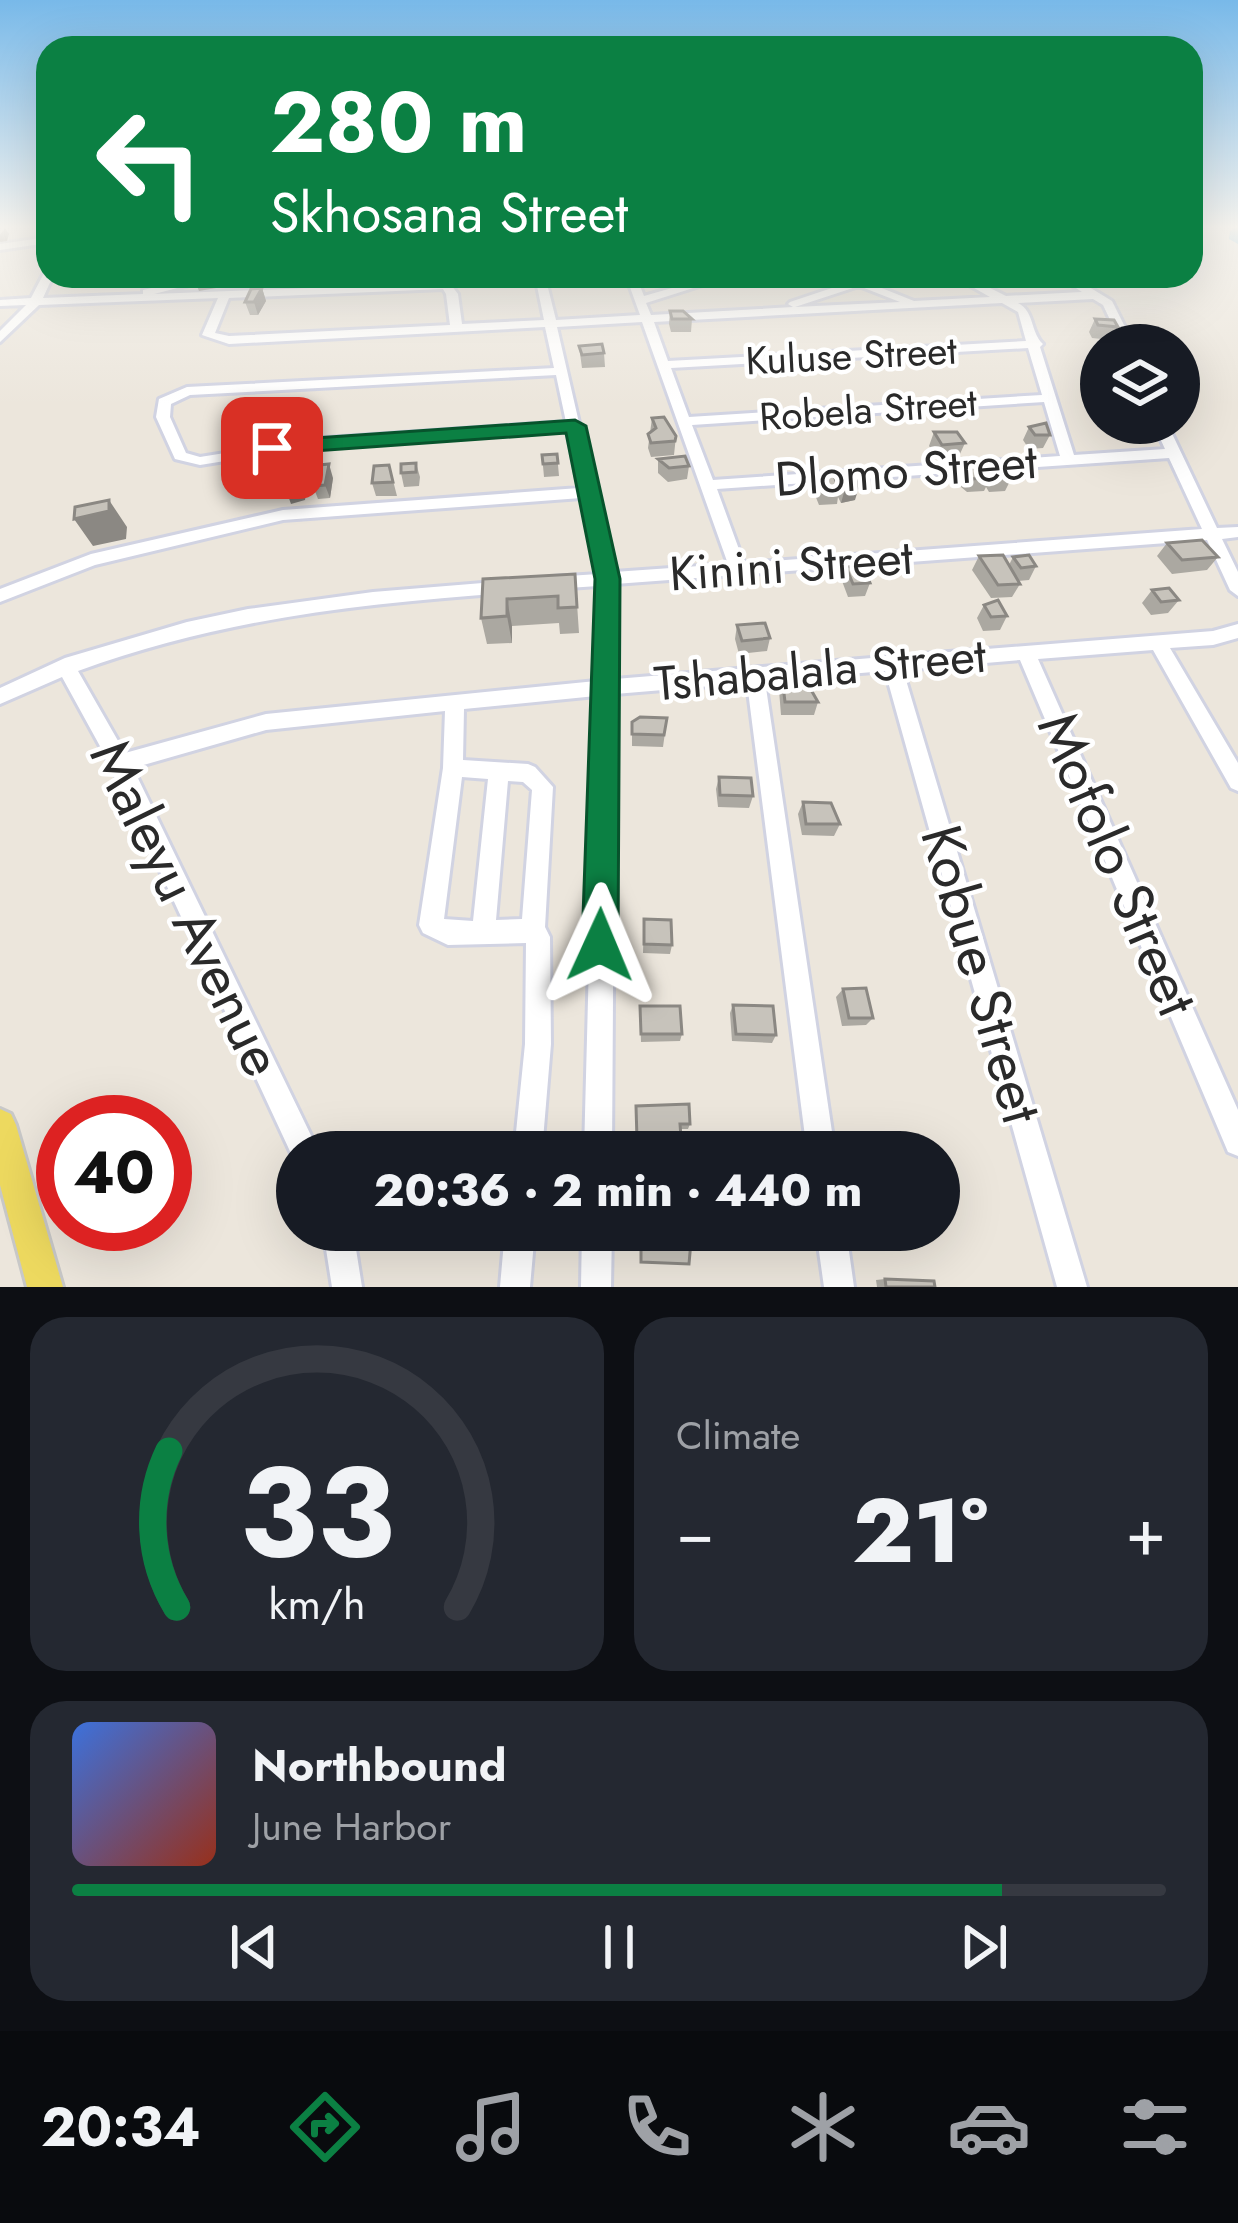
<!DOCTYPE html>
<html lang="en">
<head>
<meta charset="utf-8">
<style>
  :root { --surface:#171b24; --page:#242831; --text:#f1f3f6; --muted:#9ea1a6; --line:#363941; --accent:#0b8043 }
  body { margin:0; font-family:Jost,sans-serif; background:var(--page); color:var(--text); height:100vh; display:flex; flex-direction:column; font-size:45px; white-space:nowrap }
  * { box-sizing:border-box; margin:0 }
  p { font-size:39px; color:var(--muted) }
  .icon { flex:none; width:66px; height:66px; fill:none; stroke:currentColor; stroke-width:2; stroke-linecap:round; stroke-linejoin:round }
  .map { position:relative; height:1287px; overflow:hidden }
  .panel { display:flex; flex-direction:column; gap:30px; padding:30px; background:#0d0f14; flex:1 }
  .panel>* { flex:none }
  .guide { position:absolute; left:36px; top:36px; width:1167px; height:252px; border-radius:36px; box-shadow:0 12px 48px #0002; background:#0b8043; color:#fff; overflow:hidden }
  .buttons { position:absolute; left:1080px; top:324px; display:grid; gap:24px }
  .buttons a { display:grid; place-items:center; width:120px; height:120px; border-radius:50%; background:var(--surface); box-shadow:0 12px 48px #0002; font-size:60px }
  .speed { position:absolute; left:36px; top:1095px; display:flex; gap:24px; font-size:60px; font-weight:700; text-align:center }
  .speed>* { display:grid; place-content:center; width:156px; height:156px; border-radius:50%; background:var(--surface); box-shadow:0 12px 48px #0002; line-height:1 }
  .speed .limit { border:18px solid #d22; background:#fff; color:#111 }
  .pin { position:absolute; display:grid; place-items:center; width:102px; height:102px; color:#fff; margin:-51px; border-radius:24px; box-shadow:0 6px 18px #0006 }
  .me { position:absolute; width:132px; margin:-66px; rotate:1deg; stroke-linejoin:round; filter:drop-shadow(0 0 9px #0008) }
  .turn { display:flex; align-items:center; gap:42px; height:252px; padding:0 36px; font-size:54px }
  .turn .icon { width:156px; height:156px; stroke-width:2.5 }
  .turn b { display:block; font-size:84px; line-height:102px }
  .big { font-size:90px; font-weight:800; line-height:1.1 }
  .panel .tile { flex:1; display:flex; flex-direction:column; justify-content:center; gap:18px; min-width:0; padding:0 42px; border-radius:36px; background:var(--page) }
  .panel .dial { align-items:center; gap:0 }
  .dial svg { height:312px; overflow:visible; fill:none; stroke:var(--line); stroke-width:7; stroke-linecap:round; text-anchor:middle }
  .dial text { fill:var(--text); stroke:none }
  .song { display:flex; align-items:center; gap:36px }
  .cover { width:144px; height:144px; border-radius:18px; background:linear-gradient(135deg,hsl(220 70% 55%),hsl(10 70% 35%)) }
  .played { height:12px; border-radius:6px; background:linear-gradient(90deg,var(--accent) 85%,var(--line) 85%) }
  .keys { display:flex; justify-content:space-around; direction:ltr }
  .heat { display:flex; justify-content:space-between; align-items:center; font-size:66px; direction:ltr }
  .panel .tiles { flex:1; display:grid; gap:30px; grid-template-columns:1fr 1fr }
  .tile:last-child { grid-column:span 2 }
  .trip { position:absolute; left:276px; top:1131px; width:684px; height:120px; border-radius:60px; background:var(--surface); box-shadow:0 12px 48px #0002; font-weight:800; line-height:120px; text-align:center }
  .tab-bar { display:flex; height:192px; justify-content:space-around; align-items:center; background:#090b0e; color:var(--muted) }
  .tab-bar .icon { width:84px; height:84px }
  .tab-bar .current { color:var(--accent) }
  .tab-bar b { font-size:54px; color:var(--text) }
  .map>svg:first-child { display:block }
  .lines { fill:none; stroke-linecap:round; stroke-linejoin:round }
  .river { fill:#71c0eb; fill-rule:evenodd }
  .minor-casing { stroke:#d1d3e2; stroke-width:6 }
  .major-casing { stroke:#c8c8c8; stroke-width:6 }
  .minor { fill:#fff; fill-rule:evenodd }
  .major { fill:#edd95f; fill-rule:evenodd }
  .wall { fill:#aba8a1 }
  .shaded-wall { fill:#8b8883 }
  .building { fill:#c7c3bb; stroke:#8b8883; stroke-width:3 }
  .route { fill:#0b8043; stroke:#07532c; stroke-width:3 }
  .labels { text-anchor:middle; stroke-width:9; stroke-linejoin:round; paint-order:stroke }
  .far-street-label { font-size:39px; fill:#2a2a2a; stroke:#fff }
  .street-label { font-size:48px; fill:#2a2a2a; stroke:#fff }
  .near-street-label { font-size:57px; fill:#2a2a2a; stroke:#fff }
</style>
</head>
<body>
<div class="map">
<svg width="1238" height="1287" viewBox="0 0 1238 1287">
  <rect width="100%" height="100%" fill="#ece6dc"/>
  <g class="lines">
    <path class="river" d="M 1238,226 L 1238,244 L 1229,239 L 1230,231 Z"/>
    <defs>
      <path id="minor" d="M 48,237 L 48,243 L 0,250 L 0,244 Z
        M 48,272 L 48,276 L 53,276 L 43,298 L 143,294 L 143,290 L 204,276 L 224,276 L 154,294 L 438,283 L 436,276 L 444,276 L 458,294 L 462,324 L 544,320 L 535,276 L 545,276 L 556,320 L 640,315 L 626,276 L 636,276 L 644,296 L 714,276 L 731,276 L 646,303 L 651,315 L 793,307 L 788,304 L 790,302 L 859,279 L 914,301 L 990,297 L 953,276 L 966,276 L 1006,296 L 1082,292 L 1058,276 L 1071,276 L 1112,301 L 1134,345 L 1122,345 L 1103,305 L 1093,299 L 1018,303 C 1035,312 1030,332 1043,344 L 1040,347 L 1074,455 L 1165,449 L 1153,423 L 1167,423 L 1217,528 L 1238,527 L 1238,537 L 1222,539 L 1238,572 L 1238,596 L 1230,590 L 1207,540 L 615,584 L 615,679 L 884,657 L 891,654 L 898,656 L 1213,631 L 1238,624 L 1238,638 L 1213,645 L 1170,648 L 1238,763 L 1238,791 L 1231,788 L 1153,650 L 1038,659 L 1238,1110 L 1238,1156 L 1228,1152 L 1020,660 L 903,670 L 1087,1287 L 1057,1287 L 885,671 L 765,681 L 835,1152 L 807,1152 L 747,683 L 615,694 L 612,1152 L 584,1152 L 596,696 L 464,709 L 463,760 L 528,764 L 535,767 L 553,787 L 545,927 L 550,937 L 551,1044 L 542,1152 L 514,1152 L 525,1044 L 526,943 L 448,945 L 423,933 L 419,925 L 443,768 L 445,711 L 266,730 L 133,768 L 319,1152 L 297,1152 L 295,1162 L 112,768 L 62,677 L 0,704 L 0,688 L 65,658 L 187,622 L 248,609 L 373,592 L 507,581 L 515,587 L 507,593 C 356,604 221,619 78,671 L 125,753 L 266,714 L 596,681 L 598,586 L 553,589 L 545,583 L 553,577 L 598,574 L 581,498 L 283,520 L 95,565 L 0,602 L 0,589 L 91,554 L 283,510 L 579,488 L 567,431 L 311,447 L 200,465 L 175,459 L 156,417 L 159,399 L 187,387 L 554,368 L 545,327 L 229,344 L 202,335 L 218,298 L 39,305 L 0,342 L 0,331 L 26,305 L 0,306 L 0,300 L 31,298 L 43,275 ZM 859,286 L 900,302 L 795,307 L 798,306 ZM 443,289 L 446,294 L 450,325 L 229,336 L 215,333 L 229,298 ZM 1002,303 L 1018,312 L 1026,341 L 668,361 L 654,322 ZM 642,322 L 728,564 L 614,572 L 596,495 L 599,492 L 594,488 L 557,327 ZM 1028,348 L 1042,395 L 689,417 L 671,368 ZM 556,375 L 566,422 L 311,439 L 200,457 L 186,453 L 170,417 L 171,404 L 190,395 ZM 1044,402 L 1060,456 L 713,480 L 692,425 ZM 1169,458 L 1202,529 L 744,563 L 717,489 ZM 462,777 L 488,779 L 473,921 L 444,919 ZM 508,781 L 523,782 L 532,790 L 522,919 L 496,920 Z
        M 323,1230 L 353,1230 L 362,1287 L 332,1287 Z
        M 505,1230 L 535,1230 L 530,1287 L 500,1287 Z
        M 582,1230 L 612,1230 L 611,1287 L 581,1287 Z
        M 816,1230 L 846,1230 L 854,1287 L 824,1287 Z"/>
      <path id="major" d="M 0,1109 L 11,1114 L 16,1125 L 63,1287 L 27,1287 L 0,1185 Z"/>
    </defs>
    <use href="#minor" class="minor-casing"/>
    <use href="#major" class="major-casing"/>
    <use href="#minor" class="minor"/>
    <use href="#major" class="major"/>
  </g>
  <path class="wall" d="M 262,288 L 266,301 L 258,315 L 250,315 L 245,302 Z
    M 670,311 L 692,319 L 691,332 L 671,332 L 669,324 Z
    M 1095,319 L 1118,327 L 1111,340 L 1092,338 L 1089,332 Z
    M 579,346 L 604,353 L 605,367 L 582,368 Z
    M 652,418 L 676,436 L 674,455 L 651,457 L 648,448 Z
    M 1029,427 L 1050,435 L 1043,448 L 1029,449 L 1023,440 Z
    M 934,432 L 965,443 L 959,456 L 937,458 L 929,446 Z
    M 557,454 L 559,476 L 544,477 L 542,455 Z
    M 658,459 L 689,466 L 687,479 L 668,482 L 658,473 Z
    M 416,463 L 420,477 L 419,486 L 404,487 L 401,473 Z
    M 985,464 L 1012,477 L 1005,491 L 989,492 L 986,487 L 984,491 L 967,492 L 955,482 L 961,469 L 984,467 Z
    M 389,465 L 397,496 L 376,496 L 372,483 Z
    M 817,477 L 837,484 L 839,477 L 855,500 L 841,503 L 838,497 L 837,504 L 819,505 L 813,490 Z
    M 333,478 L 330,498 L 318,499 L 313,486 Z
    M 1167,543 L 1218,557 L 1207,570 L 1172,574 L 1157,556 Z
    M 979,556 L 1009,565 L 1013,557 L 1036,566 L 1029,580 L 1018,581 L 1020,584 L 1012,597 L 991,598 L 972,570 Z
    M 846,567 L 870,583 L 865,596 L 848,597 L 842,581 Z
    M 575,574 L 579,633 L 560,634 L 559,623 L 512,626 L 512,643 L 487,644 L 481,618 L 483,579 Z
    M 1152,590 L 1179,600 L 1168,613 L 1151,615 L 1142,603 Z
    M 984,605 L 1007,616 L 1000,630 L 983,631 L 977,618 Z
    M 737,625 L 770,638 L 767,651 L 739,654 L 735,639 Z
    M 782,677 L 815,688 L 813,694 L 818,702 L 814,715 L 781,715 L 779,690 Z
    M 667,718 L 663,747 L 632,746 L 632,722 Z
    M 719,777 L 753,796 L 749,808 L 718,807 L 716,789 Z
    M 803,802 L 840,824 L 834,836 L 802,835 L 798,814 Z
    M 644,919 L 672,945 L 670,954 L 643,953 Z
    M 843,989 L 873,1018 L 866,1025 L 842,1026 L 836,997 Z
    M 733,1005 L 776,1035 L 772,1043 L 732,1041 L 730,1013 Z
    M 640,1014 L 682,1034 L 680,1041 L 641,1042 Z
    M 636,1106 L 690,1124 L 688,1129 L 681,1129 L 679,1142 L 636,1144 Z
    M 885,1279 L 935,1287 L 877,1287 L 876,1280 Z"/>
  <path class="shaded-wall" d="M 5,228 L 9,234 L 7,241 L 0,242 L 0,235 Z
    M 193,276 L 224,276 L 228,286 L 199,291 Z
    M 262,288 L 266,301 L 258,315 L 254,302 Z
    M 329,464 L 333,478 L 330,498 L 325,485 Z
    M 303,469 L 308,482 L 305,500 L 291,504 L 286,490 Z
    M 859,487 L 855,500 L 841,503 L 845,489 Z
    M 109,500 L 127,527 L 126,539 L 93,546 L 74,519 Z
    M 507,599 L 512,626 L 512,643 L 507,616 Z"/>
  <path class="building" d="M 262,288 L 254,302 L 245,302 L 251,289 Z
    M 670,311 L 683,311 L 692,319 L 672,319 Z
    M 1095,319 L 1114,320 L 1118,327 L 1098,325 Z
    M 602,344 L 604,353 L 582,355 L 579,346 Z
    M 664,417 L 676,436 L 675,441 L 651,443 L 648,434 L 656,428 L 652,418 Z
    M 1046,423 L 1050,435 L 1035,435 L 1029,427 Z
    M 934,432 L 957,432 L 965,443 L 942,445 Z
    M 557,454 L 558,463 L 543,464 L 542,455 Z
    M 685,456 L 689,466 L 669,468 L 658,459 Z
    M 416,463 L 416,472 L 401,473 L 401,464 Z
    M 1002,463 L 1012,477 L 995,478 L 985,464 Z
    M 329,464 L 325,485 L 313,486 L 320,465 Z
    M 389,465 L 393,482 L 372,483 L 374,466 Z
    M 982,465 L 990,477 L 973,479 L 961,469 Z
    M 303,469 L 300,487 L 286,490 L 285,473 Z
    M 833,474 L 840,490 L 823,491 L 817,477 Z
    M 854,476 L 859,487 L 845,489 L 839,477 Z
    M 109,500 L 109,511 L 74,519 L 75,507 Z
    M 1202,540 L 1218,557 L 1182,560 L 1167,543 Z
    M 1003,555 L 1020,584 L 998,585 L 979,556 Z
    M 1029,555 L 1036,566 L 1021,568 L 1013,557 Z
    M 863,566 L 870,583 L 853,584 L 846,567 Z
    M 575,574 L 577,607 L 558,608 L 558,596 L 507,599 L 507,616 L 481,618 L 483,579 Z
    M 1169,588 L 1179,600 L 1161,602 L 1152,590 Z
    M 998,600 L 1007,616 L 991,617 L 984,605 Z
    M 765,623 L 770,638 L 742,641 L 737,625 Z
    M 782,677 L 813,677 L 815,688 L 810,688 L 818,702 L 785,702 Z
    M 640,717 L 667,718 L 664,735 L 632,734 L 632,722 Z
    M 719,777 L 751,778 L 753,796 L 720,795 Z
    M 803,802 L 831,803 L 840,824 L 806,824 Z
    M 644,919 L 671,920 L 672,945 L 644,944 Z
    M 866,988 L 873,1018 L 849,1018 L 843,989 Z
    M 733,1005 L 773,1006 L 776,1035 L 736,1034 Z
    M 640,1006 L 680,1006 L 682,1034 L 641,1034 Z
    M 689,1104 L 690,1124 L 680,1124 L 681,1137 L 637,1139 L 636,1106 Z
    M 641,1230 L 692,1230 L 689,1264 L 641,1262 Z
    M 885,1279 L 934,1281 L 935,1287 L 886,1287 Z"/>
  <linearGradient id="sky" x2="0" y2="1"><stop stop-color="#78b9e9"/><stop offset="0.56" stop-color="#f6f4ef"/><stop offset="1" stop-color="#f6f4ef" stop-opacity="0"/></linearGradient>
  <rect width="1238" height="405" fill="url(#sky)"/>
  <path class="route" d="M 575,420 L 586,426 L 620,579 L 618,945 L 612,958 L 600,963 L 587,958 L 582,945 L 595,579 L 566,433 L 272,454 L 261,448 L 272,441 Z"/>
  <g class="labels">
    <g class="far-street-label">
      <text transform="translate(851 355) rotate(-3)" y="14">Kuluse Street</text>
      <text transform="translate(868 409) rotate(-4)" y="14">Robela Street</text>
    </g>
    <g class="street-label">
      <text transform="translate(906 470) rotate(-4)" y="17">Dlomo Street</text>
      <text transform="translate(791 565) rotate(-4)" y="17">Kinini Street</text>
      <text transform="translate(820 669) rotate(-5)" y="17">Tshabalala Street</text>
    </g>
    <g class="near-street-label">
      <text transform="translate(1118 864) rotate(67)" y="20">Mofolo Street</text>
      <text transform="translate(187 908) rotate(64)" y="20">Maleyu Avenue</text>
      <text transform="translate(982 974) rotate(74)" y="20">Kobue Street</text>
    </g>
  </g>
</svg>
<div class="buttons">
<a><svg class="icon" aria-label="layers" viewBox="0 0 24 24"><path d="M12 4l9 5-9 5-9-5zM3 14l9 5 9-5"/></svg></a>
</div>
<div class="speed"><div class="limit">40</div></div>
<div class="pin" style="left:272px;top:448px;background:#d93025"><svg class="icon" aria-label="arrive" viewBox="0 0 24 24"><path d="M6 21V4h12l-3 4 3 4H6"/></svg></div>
<svg class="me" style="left:600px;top:945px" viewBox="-20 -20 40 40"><path d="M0-17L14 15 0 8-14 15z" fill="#0b8043" stroke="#fff" stroke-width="4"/></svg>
<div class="trip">20:36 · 2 min · 440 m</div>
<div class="guide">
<div class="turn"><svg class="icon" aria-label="left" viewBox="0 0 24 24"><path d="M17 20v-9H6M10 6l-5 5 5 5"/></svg><div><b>280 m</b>Skhosana Street</div></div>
</div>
</div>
<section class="panel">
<div class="tiles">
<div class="tile dial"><svg viewBox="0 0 100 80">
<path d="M14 69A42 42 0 1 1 86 69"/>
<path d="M14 69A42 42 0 0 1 12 29" stroke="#0b8043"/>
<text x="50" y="56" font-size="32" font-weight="700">33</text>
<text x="50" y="72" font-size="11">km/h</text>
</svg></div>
<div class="tile"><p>Climate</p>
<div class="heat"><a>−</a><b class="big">21°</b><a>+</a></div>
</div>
<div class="tile">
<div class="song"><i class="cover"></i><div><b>Northbound</b><p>June Harbor</p></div></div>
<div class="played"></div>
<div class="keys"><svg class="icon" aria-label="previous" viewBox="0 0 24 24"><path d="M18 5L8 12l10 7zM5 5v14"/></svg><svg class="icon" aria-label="pause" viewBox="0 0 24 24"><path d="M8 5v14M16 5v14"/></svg><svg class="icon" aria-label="next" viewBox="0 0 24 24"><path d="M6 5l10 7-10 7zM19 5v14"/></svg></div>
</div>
</div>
</section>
<nav class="tab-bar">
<b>20:34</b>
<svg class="icon current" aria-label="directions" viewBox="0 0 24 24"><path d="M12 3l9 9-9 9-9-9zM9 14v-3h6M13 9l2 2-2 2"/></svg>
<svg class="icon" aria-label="music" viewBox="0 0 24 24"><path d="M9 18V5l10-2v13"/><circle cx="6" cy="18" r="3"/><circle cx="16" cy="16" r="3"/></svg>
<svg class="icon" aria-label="phone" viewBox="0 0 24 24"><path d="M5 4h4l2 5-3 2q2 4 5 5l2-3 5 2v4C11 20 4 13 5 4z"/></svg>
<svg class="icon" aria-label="climate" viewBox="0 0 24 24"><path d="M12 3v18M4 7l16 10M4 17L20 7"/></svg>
<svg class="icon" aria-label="car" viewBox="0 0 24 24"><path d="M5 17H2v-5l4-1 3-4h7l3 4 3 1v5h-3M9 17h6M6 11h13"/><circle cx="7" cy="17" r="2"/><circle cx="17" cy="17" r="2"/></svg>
<svg class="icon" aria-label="filters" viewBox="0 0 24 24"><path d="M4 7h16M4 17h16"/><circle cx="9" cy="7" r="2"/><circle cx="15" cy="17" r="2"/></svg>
</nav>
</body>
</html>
